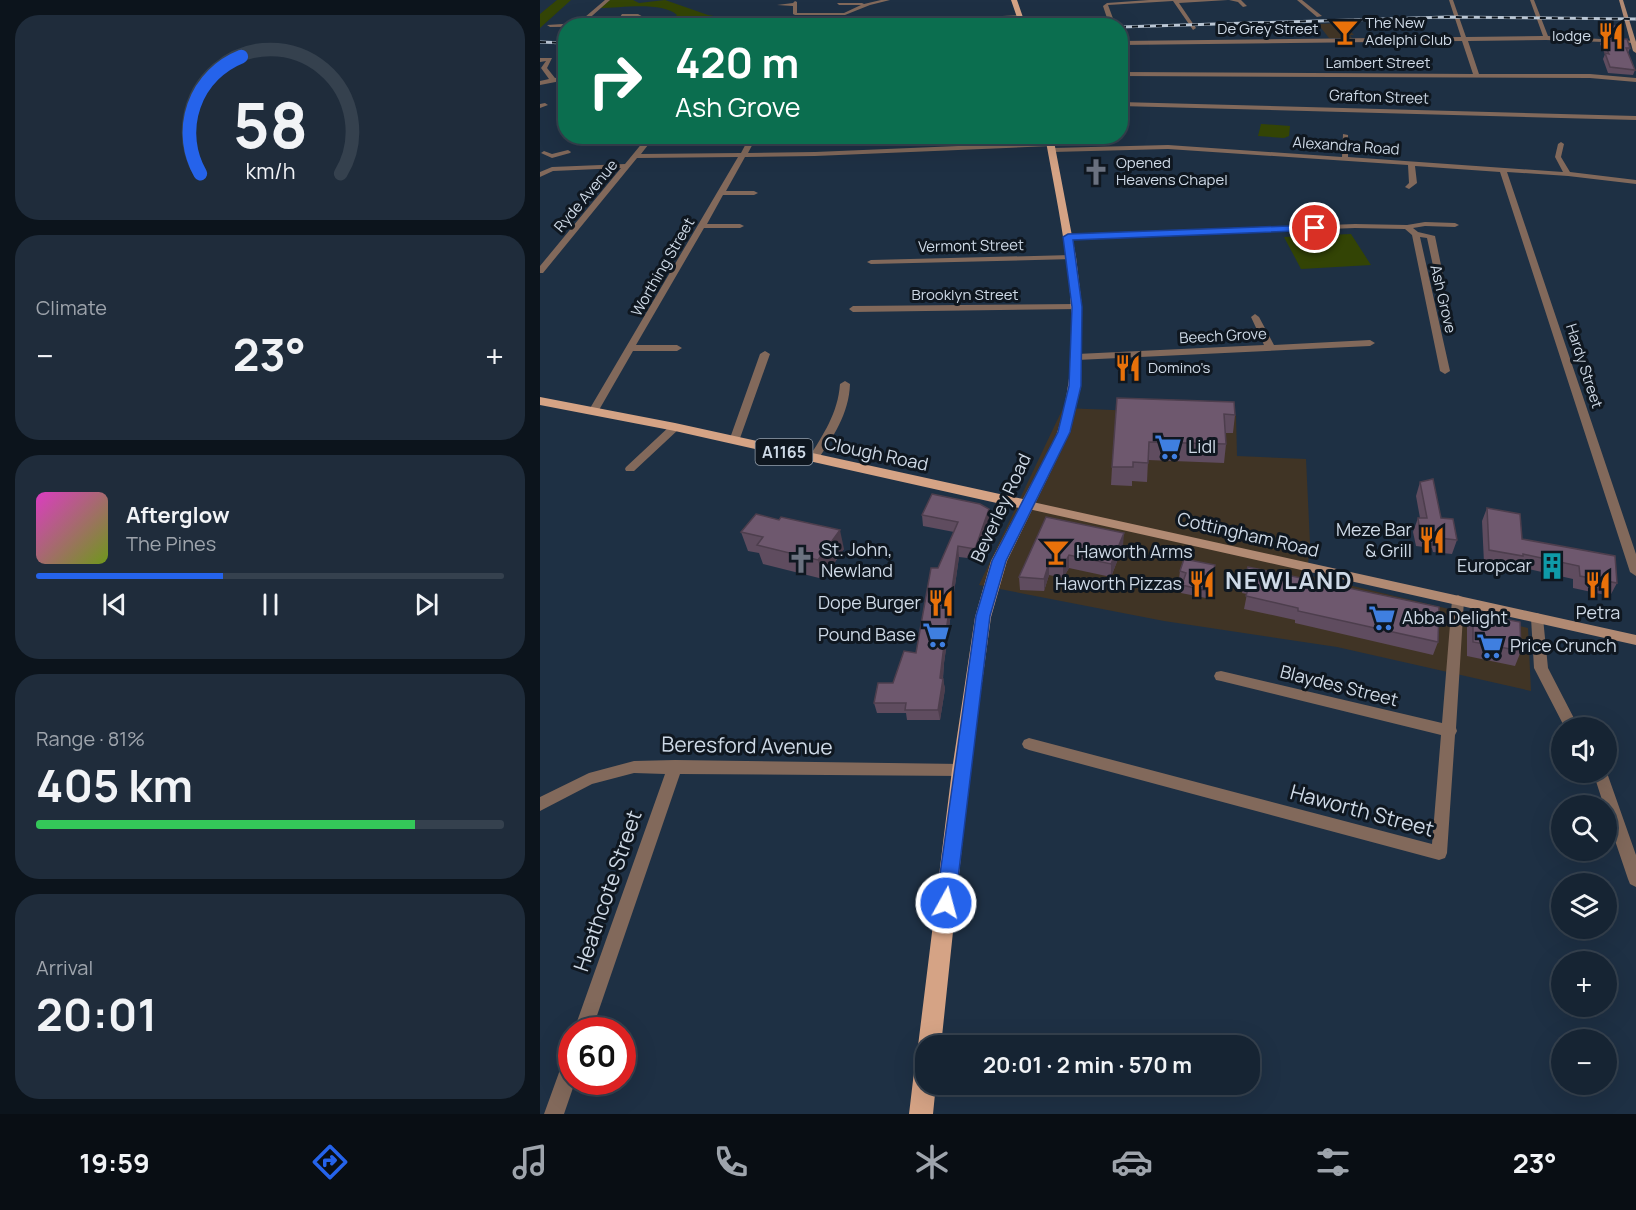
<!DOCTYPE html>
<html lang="en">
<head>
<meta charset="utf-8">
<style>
  :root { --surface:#162433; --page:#1f2c3b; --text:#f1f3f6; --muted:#9ea4ac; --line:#35414e; --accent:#2563eb }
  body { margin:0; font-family:Manrope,sans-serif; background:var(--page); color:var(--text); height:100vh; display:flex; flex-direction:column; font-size:22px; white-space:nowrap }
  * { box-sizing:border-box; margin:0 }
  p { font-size:20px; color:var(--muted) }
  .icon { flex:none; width:33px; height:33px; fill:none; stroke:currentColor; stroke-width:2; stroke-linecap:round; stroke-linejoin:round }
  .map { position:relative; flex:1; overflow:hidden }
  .drawer { display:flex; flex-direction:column; gap:15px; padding:15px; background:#0c141c; width:540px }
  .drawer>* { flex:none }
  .hud { position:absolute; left:18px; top:18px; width:570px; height:126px; border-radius:24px; box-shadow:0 6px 24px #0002,0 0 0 2px var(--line); background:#0b6e4f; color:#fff; overflow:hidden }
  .tools { position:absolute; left:1011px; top:717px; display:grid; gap:12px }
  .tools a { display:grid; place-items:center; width:66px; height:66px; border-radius:50%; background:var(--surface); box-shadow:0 6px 24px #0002,0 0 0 2px var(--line); font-size:30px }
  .speed { position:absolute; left:18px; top:1017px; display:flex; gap:12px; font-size:30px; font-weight:700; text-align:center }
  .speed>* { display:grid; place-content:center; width:78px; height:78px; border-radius:50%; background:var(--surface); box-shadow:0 6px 24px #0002,0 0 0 2px var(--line); line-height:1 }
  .speed .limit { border:9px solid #d22; background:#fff; color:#111 }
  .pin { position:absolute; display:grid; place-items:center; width:51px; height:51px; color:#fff; margin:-26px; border:3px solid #fff; border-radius:50%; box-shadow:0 2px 6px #0007 }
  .me { position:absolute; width:66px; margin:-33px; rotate:7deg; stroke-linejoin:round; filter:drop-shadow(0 0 4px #0008) }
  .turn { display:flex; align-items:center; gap:21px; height:126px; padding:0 18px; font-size:27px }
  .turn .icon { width:78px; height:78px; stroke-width:2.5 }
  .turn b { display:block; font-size:42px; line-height:51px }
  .big { font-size:45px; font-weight:700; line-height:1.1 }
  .drawer .card { flex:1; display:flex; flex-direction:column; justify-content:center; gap:9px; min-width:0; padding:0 21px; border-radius:24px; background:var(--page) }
  .drawer .dial { align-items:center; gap:0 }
  .dial svg { height:156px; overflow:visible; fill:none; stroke:var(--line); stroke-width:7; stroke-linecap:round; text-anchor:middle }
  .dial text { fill:var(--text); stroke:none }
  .song { display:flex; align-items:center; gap:18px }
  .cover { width:72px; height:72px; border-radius:9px; background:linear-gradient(135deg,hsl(310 70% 55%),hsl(80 70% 35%)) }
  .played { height:6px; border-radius:3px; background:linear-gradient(90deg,var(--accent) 40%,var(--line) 40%) }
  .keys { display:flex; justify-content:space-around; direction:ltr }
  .heat { display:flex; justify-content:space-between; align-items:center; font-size:33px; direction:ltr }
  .charge { height:9px; border-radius:4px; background:linear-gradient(90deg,#34c759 81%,var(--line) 0) }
  .trip { position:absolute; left:375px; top:1035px; width:345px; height:60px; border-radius:24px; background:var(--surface); box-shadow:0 6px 24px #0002,0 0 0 2px var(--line); font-weight:700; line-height:60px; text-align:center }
  .tab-bar { display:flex; height:96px; justify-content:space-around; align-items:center; background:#090e14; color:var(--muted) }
  .tab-bar .icon { width:42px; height:42px }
  .tab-bar .active { color:var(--accent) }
  .tab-bar b { font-size:27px; color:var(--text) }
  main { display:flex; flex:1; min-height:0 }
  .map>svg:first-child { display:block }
  .commercial { fill:#403425 }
  .green { fill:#334405 }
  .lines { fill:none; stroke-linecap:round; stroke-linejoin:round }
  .street { fill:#82695b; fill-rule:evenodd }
  .secondary { fill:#b18a73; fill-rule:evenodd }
  .primary { fill:#d5a385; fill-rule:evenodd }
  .rail-casing { stroke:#bac6d4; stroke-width:3 }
  .rail { stroke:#0f1720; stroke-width:2; stroke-dasharray:6; stroke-linecap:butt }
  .wall { fill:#5f4c5f }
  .shaded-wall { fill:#4d3e4d }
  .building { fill:#6e586e; stroke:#4d3e4d; stroke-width:1.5 }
  .route { fill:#2563eb; stroke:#184099; stroke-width:1.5 }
  .labels { text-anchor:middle; stroke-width:6; stroke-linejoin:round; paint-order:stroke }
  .far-poi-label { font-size:15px; fill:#ced9e6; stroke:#0f1720; text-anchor:start }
  .far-street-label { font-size:15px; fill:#ced9e6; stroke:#0f1720 }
  .shield { fill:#0f1720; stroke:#959fab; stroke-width:1.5 }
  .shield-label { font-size:16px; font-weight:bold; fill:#ced9e6 }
  .poi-label { font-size:18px; fill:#ced9e6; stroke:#0f1720; text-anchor:start }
  .street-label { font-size:18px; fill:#ced9e6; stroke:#0f1720 }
  .near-street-label { font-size:21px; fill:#ced9e6; stroke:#0f1720 }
  .district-label { font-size:24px; font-weight:bold; letter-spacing:1.5px; fill:#ced9e6; stroke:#0f1720 }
</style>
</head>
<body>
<main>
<section class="drawer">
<div class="card dial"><svg viewBox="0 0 100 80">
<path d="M14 69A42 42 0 1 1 86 69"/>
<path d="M14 69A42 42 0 0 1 35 9" stroke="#2563eb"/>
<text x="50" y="56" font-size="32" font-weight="700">58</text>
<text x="50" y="72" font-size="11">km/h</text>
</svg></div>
<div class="card"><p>Climate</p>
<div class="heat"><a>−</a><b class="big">23°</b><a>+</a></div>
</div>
<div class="card">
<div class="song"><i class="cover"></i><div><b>Afterglow</b><p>The Pines</p></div></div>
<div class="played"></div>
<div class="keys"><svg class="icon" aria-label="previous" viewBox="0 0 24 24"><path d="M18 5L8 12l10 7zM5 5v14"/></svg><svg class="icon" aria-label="pause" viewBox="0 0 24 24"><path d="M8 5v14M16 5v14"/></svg><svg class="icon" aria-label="next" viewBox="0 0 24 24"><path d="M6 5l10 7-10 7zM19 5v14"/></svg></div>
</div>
<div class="card"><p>Range · 81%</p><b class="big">405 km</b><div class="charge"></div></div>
<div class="card"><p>Arrival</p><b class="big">20:01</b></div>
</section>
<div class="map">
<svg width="1096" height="1114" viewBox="0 0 1096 1114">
  <rect width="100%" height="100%" fill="#1e3044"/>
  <path class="commercial" d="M 803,23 L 814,35 L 810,35 L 812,38 L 789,38 L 778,24 Z
    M 523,408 L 696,415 L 697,456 L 766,459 L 770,543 L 767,575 L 988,628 L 991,691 L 797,647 L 624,621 L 439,585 Z"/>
  <path class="green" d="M 17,0 L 31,0 L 0,28 L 0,14 Z
    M 70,0 L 93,0 L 99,3 L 125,0 L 168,15 L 226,25 L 125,25 L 137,15 C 122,1 80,8 60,8 Z
    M 721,124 L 750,126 L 749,136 L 744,138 L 718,136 Z
    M 811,234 L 831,265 L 761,269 L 744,237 Z"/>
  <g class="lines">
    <path class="street" d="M 65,0 L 70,0 L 44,23 L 93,23 L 101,19 L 97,18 L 80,17 L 82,14 L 98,14 L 107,19 L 103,24 L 97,26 L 10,27 L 7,25 L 38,23 Z
      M 341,0 L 350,0 L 330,5 L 305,15 L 255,15 L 253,14 L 253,6 L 237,5 L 253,3 L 255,1 L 257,2 L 257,13 L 304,13 L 321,5 L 299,5 L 297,3 L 322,3 L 324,4 Z
      M 609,0 L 688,0 L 639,3 L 656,28 L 653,30 L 633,1 L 568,5 L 574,21 L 571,23 L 568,21 L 563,6 L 567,3 Z
      M 689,0 L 701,0 L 707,6 L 703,7 L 698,2 Z
      M 757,0 L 762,0 L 782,16 L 777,17 Z
      M 909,0 L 913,0 L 926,37 L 1003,36 L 990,0 L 994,0 L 1008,36 L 1096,41 L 1093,43 L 1006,40 L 928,41 L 939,74 L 1050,74 L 1096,78 L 1096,82 L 1050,78 L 580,76 L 580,72 L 933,74 L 922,41 L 580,45 L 580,41 L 921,37 Z
      M 482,15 L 480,18 L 339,24 L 336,22 Z
      M 0,58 L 12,58 L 7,68 L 15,78 L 26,76 L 26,80 L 0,85 L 0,81 L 9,79 L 1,68 L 6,61 L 0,62 Z
      M 580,102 L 1096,116 L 1096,120 L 580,106 Z
      M 0,104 L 5,103 L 8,105 L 0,108 Z
      M 803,134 L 808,135 L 808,143 L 828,144 L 831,146 L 828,148 L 808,147 L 808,157 L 1023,172 L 1015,157 L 1018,144 L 1021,142 L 1024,144 L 1021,157 L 1030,172 L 1096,180 L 1096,184 L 1028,176 L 967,172 L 1096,554 L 1096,576 L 1090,572 L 960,172 L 875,166 L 877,183 L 869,189 L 865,187 L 869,183 L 868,165 L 628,149 L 513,152 L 510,150 L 513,148 L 628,145 L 802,157 Z
      M 108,136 L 115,136 L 101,154 L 201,153 L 210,136 L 217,136 L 208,153 L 275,152 L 511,142 L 514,144 L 511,146 L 275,156 L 205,157 L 186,191 L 214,191 L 218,193 L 214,195 L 183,195 L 167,224 L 200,224 L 204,226 L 200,228 L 164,228 L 96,345 L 137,345 L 142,348 L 137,351 L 93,351 L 59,410 L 54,413 L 49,410 L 198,157 L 97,158 L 3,273 L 0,273 L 0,266 L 81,168 L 13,171 L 0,177 L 0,172 L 12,167 L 85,164 Z
      M 28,150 L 31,152 L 30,153 L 12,158 L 1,153 L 4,151 L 12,154 Z
      M 885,222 L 915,223 L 919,225 L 915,227 L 885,226 L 873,228 L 878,232 L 895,236 L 903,275 L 899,278 L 895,275 L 887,238 L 880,237 L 910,371 L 905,374 L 900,371 L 872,235 L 865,229 L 815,228 L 528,239 L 524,237 L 528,235 L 815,224 L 867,225 Z
      M 531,255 L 534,255 L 534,259 L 331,264 L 327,262 L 331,260 Z
      M 537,304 L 540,305 L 540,309 L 313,312 L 309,309 L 313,306 Z
      M 715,314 L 719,317 L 734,345 L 830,340 L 835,343 L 830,346 L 537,360 L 532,357 L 537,354 L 724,345 L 711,317 Z
      M 225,351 L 230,354 L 199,441 L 198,443 L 190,443 L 189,441 L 220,354 Z
      M 305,381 L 310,384 C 309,414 293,437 277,461 L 269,461 L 268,459 C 283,435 298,413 300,384 Z
      M 135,424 L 139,425 L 140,427 L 139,429 L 94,471 L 86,471 L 85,469 L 86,467 L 131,425 Z
      M 918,595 L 922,597 L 924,600 L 916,728 L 917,731 L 915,735 L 907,853 L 905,858 L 899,860 L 489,750 L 484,748 L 482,744 L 484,740 L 489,738 L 892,844 L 901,735 L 681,681 L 676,680 L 674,676 L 676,672 L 681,671 L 902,723 L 912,600 L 914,597 Z
      M 997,613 L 1002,615 L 1003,618 L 1008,668 L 1039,728 L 1025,728 L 994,668 L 991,618 L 992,615 Z
      M 135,760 L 421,764 L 426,766 L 428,770 L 426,774 L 421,776 L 140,774 L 52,1030 L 34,1030 L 125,774 L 94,773 L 52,784 L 0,811 L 0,797 L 49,773 L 94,761 Z
      M 1066,770 L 1096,855 L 1096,887 L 1090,884 L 1088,879 L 1066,814 L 1066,806 L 1064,806 L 1053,772 L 1066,772 Z
      M 32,1054 L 32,1082 L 35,1082 L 24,1114 L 4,1114 L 25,1056 Z"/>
    <path class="secondary" d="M 1079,0 L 1083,0 L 1096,42 L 1096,53 L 1093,51 Z
      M 488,501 L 1096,635 L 1096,645 L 484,508 L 482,505 L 484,502 Z"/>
    <path class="primary" d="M 471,0 L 477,0 L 486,26 L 480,26 Z
      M 505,136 L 513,136 L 536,257 L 542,307 L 541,386 L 530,432 L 467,561 L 451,617 L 430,770 L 401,1046 L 386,1046 L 386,1056 L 381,1054 L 378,1046 L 412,770 L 435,617 L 451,561 L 479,508 L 135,431 L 0,405 L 0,397 L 135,423 L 483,499 C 494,477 511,454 518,430 C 548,335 522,232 505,136 Z
      M 386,1061 L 386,1084 L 396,1084 L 393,1114 L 369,1114 L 374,1072 L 378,1064 Z"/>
    <defs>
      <path id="rail" d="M 580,27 L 907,17 L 1096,19
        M 0,42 L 26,43"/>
    </defs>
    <use href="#rail" class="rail-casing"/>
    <use href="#rail" class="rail"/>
  </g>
  <path class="wall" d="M 1062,25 L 1083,31 L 1081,38 L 1062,37 L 1060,31 Z
    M 1062,39 L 1090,48 L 1088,53 L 1095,70 L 1093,75 L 1068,73 L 1063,59 L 1065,54 L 1060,44 Z
    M 577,398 L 695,415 L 693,433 L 685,433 L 686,444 L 684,463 L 608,460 L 607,482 L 592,481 L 592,486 L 571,485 L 572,467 Z
    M 880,482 L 901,518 L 917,540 L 912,554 L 893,552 L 892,548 L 876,546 L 873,532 L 878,518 L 880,518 L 876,496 Z
    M 947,508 L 982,539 L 1077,583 L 1070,596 L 1033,588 L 1033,579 L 979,567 L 978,569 L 944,563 L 942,521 Z
    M 449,509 L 450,520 L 436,559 L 419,557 L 404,663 L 403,679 L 405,689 L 400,720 L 367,720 L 366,713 L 337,713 L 334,703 L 353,683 L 376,653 L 398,568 L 414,532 L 383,526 L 382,515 Z
    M 506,517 L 583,546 L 571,577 L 529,568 L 523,578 L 509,575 L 504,591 L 480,590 L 479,577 Z
    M 201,532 L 304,549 L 283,579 L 223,564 L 219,553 L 208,551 Z
    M 708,567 L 898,642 L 893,655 L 755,623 L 755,620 L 704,609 L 707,594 L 702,593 Z
    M 640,571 L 674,572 L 666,598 L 641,593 L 644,580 L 639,579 Z
    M 933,613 L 981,651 L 975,666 L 927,656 L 927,627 Z"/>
  <path class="shaded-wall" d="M 449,509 L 450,520 L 436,559 L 435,549 Z
    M 300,530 L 304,549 L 283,579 L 278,560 Z
    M 584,533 L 583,546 L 571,577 L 571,564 Z
    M 418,546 L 419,557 L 404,663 L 402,688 L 403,679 L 405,689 L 400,720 L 398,710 L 400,678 Z
    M 529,555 L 529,568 L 523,578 L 523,566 Z
    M 509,563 L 509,575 L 504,591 L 504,579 Z
    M 675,565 L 674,572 L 666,598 L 667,591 Z"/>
  <path class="building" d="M 1062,25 L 1081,26 L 1083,31 L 1064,30 Z
    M 1062,39 L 1087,39 L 1090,48 L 1086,48 L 1095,70 L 1070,67 L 1065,53 L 1069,54 Z
    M 577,398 L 694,402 L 695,415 L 684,414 L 686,444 L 609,442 L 608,463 L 593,462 L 593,467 L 572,467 Z
    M 893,479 L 901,518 L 913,519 L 917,540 L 898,538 L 897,533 L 880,532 L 878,518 L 887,518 L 880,482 Z
    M 392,494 L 440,504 L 449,509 L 435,549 L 418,546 L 403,653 L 400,678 L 403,679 L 398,710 L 365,710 L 366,703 L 334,703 L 338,683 L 353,683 L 364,651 L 376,653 L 391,568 L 398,568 L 418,522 L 382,515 Z
    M 947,508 L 980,514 L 982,539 L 1075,556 L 1077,583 L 1040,576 L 1039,566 L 983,554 L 983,556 L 949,550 Z
    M 216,514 L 239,520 L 241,517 L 300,530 L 278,560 L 217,545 L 223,537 L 201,532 Z
    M 506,517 L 584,533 L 571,564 L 529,555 L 523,566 L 509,563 L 504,579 L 479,577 Z
    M 644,559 L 675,565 L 667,591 L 642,585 L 646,573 L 640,571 Z
    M 708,567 L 899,607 L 898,642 L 758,611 L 758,608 L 706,596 L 710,582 L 704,581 Z
    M 933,613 L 980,622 L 981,651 L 933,642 Z"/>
  <path class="route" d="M 775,225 L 780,228 L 778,230 L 533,240 L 542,307 L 541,386 L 530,432 L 466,561 L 450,616 L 415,903 L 412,909 L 406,912 L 399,909 L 396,903 L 436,616 L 452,561 L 518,432 L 529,386 L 532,307 L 523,237 L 528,234 Z"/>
  <defs>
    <symbol id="bar-bare" viewBox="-9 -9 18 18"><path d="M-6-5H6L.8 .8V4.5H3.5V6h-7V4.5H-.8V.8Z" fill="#e8710a" stroke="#0f1720" stroke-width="2.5" paint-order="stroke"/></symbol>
    <symbol id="restaurant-bare" viewBox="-9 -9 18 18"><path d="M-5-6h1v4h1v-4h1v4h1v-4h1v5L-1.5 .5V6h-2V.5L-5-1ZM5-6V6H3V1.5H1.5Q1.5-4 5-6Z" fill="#e8710a" stroke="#0f1720" stroke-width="2.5" paint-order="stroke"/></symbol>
    <symbol id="church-bare" viewBox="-9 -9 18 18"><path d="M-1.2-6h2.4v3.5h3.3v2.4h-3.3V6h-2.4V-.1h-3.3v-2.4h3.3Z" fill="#6b7280" stroke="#0f1720" stroke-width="2.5" paint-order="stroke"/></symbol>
    <symbol id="supermarket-bare" viewBox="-9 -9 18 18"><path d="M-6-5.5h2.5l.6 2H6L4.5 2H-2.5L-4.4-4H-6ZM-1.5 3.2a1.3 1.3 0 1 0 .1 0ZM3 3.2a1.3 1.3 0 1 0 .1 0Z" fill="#3f7fe0" stroke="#0f1720" stroke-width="2.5" paint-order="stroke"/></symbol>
    <symbol id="building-bare" viewBox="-9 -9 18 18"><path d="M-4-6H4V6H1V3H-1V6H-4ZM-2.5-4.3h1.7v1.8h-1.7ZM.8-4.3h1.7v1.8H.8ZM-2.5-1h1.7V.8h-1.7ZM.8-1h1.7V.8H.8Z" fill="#0f9aa8" stroke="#0f1720" stroke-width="2.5" paint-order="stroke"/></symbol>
  </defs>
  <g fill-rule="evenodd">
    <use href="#bar-bare" x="786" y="13" width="38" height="38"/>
    <use href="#restaurant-bare" x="1052" y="17" width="38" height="38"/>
    <use href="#church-bare" x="537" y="153" width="38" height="38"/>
    <use href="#restaurant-bare" x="569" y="349" width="38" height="38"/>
    <use href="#supermarket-bare" x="609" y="428" width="38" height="38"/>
    <use href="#restaurant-bare" x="873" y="521" width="38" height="38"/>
    <use href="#bar-bare" x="497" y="533" width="38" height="38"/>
    <use href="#church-bare" x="242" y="541" width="38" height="38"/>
    <use href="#building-bare" x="993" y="547" width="38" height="38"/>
    <use href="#restaurant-bare" x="643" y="565" width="38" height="38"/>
    <use href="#restaurant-bare" x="1039" y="566" width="38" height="38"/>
    <use href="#restaurant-bare" x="382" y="584" width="38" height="38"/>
    <use href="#supermarket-bare" x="823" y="599" width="38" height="38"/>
    <use href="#supermarket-bare" x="377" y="616" width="38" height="38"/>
    <use href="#supermarket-bare" x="931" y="627" width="38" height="38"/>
  </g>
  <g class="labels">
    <g class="far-poi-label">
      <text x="825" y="28">The New<tspan x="825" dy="17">Adelphi Club</tspan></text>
      <text x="1051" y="41" text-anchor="end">lodge</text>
      <text x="576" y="168">Opened<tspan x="576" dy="17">Heavens Chapel</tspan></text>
      <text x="608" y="373">Domino's</text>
    </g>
    <g class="far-street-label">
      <text x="728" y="34">De Grey Street</text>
      <text x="838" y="68">Lambert Street</text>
      <text transform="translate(839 97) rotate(2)" y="5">Grafton Street</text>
      <text transform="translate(806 146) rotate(4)" y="5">Alexandra Road</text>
      <text transform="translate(46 196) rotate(-50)" y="5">Ryde Avenue</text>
      <text transform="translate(431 246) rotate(-1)" y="5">Vermont Street</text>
      <text transform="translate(123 267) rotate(-60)" y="5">Worthing Street</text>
      <text x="425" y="300">Brooklyn Street</text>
      <text transform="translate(903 299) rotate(77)" y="5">Ash Grove</text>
      <text transform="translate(683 336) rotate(-3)" y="5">Beech Grove</text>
      <text transform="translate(1044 366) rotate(72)" y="5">Hardy Street</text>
    </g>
    <rect class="shield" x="215.5" y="439" width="57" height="26" rx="4.5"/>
    <g class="shield-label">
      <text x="244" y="458">A1165</text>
    </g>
    <g class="poi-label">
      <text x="648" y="453">Lidl</text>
      <text x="872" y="536" text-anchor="end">Meze Bar<tspan x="872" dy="21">&amp; Grill</tspan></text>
      <text x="281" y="556">St. John,<tspan x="281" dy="21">Newland</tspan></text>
      <text x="536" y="558">Haworth Arms</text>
      <text x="992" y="572" text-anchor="end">Europcar</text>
      <text x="642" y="590" text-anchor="end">Haworth Pizzas</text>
      <text x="381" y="609" text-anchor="end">Dope Burger</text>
      <text x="1058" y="619" text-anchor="middle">Petra</text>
      <text x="862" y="624">Abba Delight</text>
      <text x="376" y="641" text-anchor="end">Pound Base</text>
      <text x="970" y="652">Price Crunch</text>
    </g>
    <g class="street-label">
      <text transform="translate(336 454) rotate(12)" y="6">Clough Road</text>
      <text transform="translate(461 508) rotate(-65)" y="6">Beverley Road</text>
      <text transform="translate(708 535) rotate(13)" y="6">Cottingham Road</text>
      <text transform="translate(799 686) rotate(14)" y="6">Blaydes Street</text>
    </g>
    <g class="near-street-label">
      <text transform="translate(207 746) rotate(1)" y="7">Beresford Avenue</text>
      <text transform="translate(822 811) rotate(15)" y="7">Haworth Street</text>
      <text transform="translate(68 891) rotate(-71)" y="7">Heathcote Street</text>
    </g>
    <g class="district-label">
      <text x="749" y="589">NEWLAND</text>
    </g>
  </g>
</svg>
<div class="tools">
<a><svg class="icon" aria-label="sound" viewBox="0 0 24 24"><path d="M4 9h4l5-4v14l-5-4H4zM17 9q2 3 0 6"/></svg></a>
<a><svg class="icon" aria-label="search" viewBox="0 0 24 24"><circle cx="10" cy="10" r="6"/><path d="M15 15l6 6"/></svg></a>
<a><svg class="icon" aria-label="layers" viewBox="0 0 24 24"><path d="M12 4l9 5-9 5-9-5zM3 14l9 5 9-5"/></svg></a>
<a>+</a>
<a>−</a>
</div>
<div class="speed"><div class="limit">60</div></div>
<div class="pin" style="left:775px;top:228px;background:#d93025"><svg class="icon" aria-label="arrive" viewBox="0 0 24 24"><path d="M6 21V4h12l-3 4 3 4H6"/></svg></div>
<svg class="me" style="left:406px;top:903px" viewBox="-20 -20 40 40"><circle r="17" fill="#2563eb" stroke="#fff" stroke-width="3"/><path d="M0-11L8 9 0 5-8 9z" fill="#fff"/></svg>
<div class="trip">20:01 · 2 min · 570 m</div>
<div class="hud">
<div class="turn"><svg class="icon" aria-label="right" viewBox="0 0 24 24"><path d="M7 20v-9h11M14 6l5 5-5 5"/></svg><div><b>420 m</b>Ash Grove</div></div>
</div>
</div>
</main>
<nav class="tab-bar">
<b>19:59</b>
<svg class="icon active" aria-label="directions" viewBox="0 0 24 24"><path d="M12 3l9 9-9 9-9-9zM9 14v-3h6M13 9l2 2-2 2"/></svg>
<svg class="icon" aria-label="music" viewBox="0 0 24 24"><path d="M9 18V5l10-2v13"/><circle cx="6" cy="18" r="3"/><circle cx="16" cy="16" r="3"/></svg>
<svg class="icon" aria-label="phone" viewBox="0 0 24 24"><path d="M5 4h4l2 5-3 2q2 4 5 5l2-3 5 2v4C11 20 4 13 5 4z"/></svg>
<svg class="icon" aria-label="climate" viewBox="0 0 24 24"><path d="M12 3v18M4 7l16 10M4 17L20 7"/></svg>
<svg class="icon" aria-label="car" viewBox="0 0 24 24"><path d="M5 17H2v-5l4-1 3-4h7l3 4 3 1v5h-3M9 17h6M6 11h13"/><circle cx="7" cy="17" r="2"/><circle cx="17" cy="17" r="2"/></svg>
<svg class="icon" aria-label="filters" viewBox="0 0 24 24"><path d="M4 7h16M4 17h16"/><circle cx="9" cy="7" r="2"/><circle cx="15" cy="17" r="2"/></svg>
<b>23°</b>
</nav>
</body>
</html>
